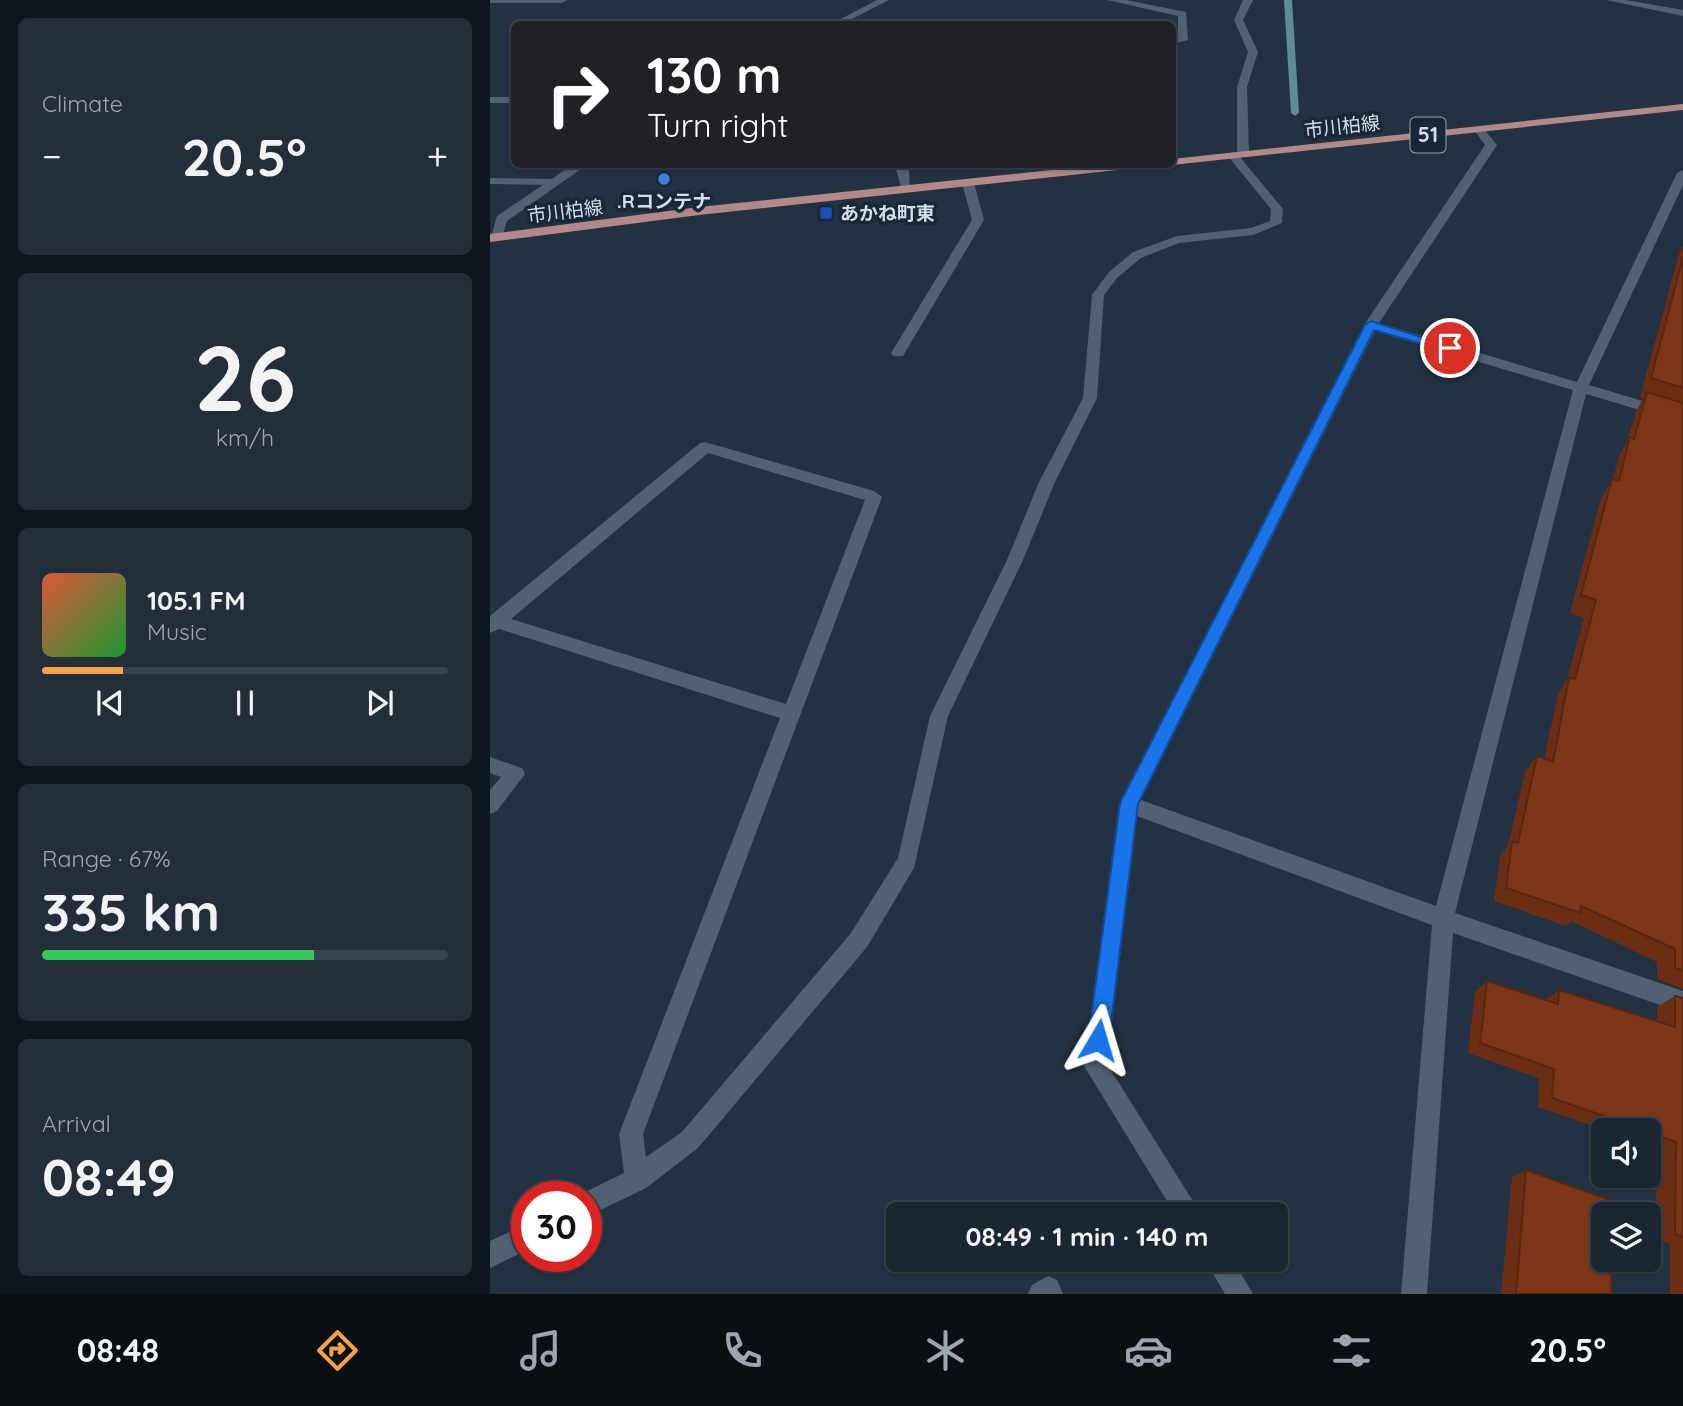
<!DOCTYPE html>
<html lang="en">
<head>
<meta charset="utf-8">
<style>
  :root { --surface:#1a2632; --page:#232e3a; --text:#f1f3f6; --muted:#9fa5ac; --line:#38434d; --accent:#f7a149 }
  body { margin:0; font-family:Quicksand,"Noto Sans JP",sans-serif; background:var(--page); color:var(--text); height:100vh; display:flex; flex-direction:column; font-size:26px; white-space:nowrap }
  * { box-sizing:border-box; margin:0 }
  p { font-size:23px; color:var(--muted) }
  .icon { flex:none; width:38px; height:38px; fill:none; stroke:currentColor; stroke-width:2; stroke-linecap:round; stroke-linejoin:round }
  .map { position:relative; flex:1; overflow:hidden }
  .sheet { display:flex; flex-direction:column; gap:18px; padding:18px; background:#0e151c; width:490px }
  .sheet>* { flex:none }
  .guide { position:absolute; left:21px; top:21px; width:665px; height:147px; border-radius:10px; box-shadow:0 2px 5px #0004,0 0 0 2px var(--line); background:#202124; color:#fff; overflow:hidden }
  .fabs { position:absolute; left:1101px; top:1118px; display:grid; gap:14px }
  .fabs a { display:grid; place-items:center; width:70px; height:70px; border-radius:10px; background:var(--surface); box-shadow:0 2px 5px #0004,0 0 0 2px var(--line); font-size:35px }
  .speed { position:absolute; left:21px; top:1181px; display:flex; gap:14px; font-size:35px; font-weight:700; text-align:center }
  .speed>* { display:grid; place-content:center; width:91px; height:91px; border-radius:50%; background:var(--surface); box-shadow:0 2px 5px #0004,0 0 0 2px var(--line); line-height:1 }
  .speed .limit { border:10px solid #d22; background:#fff; color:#111 }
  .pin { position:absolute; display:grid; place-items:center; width:60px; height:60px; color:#fff; margin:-30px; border:4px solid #fff; border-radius:50%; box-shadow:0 2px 7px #0007 }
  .me { position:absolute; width:77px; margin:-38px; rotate:7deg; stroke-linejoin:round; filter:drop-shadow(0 0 5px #0008) }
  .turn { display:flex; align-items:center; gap:24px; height:147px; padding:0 21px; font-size:32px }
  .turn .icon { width:91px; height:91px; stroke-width:2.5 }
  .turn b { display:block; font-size:49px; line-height:60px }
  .big { font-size:52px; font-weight:800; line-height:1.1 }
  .sheet .tile { flex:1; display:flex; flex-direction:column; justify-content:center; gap:10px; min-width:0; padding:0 24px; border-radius:10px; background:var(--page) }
  .sheet .dial { align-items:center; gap:0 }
  .dial b { font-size:91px; line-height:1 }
  .song { display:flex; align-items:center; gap:21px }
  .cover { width:84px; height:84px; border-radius:10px; background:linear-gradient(135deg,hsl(10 70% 55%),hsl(130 70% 35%)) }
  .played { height:7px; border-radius:4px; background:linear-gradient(90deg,var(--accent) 20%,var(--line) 20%) }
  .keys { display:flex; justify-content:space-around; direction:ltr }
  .heat { display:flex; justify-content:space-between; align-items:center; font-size:38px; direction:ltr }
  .charge { height:10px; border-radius:5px; background:linear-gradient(90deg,#34c759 67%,var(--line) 0) }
  .trip { position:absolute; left:396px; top:1202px; width:402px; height:70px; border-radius:10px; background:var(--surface); box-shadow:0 2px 5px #0004,0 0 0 2px var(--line); font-weight:800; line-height:70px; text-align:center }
  .tab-bar { display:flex; height:112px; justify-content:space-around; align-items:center; background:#0a0f14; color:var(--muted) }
  .tab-bar .icon { width:49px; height:49px }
  .tab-bar .on { color:var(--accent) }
  .tab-bar b { font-size:32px; color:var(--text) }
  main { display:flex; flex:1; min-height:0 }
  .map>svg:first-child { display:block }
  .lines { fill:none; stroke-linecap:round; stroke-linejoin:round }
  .stream { fill:#5e8c95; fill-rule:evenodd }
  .lane { fill:#506172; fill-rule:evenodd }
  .street { fill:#506172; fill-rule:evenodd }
  .primary { fill:#b28988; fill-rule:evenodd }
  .wall { fill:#6b2e14 }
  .building { fill:#7c3617; stroke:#572610; stroke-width:2 }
  .route { fill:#1a73e8; stroke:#114b97; stroke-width:2 }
  .shop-dot { fill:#3f7fe0; stroke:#192837; stroke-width:2.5 }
  .transit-dot { fill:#1a4fb4; stroke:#192837; stroke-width:2.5 }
  .labels { text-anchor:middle; stroke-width:7; stroke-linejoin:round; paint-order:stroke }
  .far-street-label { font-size:19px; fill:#d4dee8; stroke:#192837 }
  .far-poi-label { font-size:19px; font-weight:bold; fill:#d4dee8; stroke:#192837 }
  .shield { fill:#192837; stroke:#9ca7b3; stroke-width:2 }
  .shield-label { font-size:21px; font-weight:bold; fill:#d4dee8 }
</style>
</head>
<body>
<main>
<section class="sheet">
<div class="tile"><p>Climate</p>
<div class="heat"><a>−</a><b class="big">20.5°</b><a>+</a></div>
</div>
<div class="tile dial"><b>26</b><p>km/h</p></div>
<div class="tile">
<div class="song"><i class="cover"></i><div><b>105.1 FM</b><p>Music</p></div></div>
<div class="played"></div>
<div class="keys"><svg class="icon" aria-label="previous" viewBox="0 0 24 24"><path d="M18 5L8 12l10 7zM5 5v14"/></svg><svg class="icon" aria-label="pause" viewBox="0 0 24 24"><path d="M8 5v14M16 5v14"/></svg><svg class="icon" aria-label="next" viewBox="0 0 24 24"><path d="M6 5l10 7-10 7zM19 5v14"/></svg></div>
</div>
<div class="tile"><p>Range · 67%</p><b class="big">335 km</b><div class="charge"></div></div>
<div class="tile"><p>Arrival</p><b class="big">08:49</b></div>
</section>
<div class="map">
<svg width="1193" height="1294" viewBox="0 0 1193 1294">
  <rect width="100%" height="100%" fill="#233242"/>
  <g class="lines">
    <path class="stream" d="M 794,0 L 802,0 L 809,113 L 805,116 L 801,113 Z"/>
    <path class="lane" d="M 0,0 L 77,0 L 72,3 L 0,3 Z
      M 0,97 L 24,97 L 24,103 L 0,103 Z
      M 0,178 L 63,179 L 69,182 L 63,185 L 0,184 Z"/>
    <path class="street" d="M 387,0 L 399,0 L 352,24 L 341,24 Z
      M 617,0 L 636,0 L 696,12 L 698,40 L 682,44 L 682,38 L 688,38 L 688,16 Z
      M 753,0 L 763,0 L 753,20 L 768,52 L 757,87 L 759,154 L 750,157 L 793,209 L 792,223 L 763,235 L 689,243 L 651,258 L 627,278 L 614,295 L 607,398 L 565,482 L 533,560 L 458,716 L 424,868 L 377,947 L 208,1148 L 156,1188 L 96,1217 L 96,1197 L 87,1196 L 134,1173 L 129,1134 L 290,718 L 9,629 L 0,633 L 0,616 L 210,443 L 215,442 L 384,491 L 392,497 L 153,1134 L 156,1157 L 192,1132 L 361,933 L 408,858 L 440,716 L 517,560 L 549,482 L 593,398 L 602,295 L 619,272 L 643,252 L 687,236 L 761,228 L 780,221 L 781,209 L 737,155 L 743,152 L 747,153 L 747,87 L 758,52 L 744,20 ZM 218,453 L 375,500 L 296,704 L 21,619 Z
      M 1116,0 L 1136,0 L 1193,10 L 1193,16 Z
      M 985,128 L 993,128 L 1007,145 L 889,323 L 1087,382 L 1187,173 L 1193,170 L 1193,185 L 1099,385 L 1193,413 L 1193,423 L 1096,394 L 965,913 L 1193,991 L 1193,1013 L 963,933 L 937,1294 L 911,1294 L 942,925 L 647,816 L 617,1064 L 711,1214 L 685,1214 L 594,1066 L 629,804 L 874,325 L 995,145 L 984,130 ZM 885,331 L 1083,390 L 946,906 L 651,800 Z
      M 84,164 L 98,164 L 17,221 L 11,240 L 3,240 L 1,237 L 7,216 Z
      M 401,164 L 413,164 L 419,171 L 420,191 L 412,191 L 407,172 Z
      M 478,180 L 484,183 L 494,220 L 413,356 L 403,356 L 401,353 L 482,220 L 472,183 Z
      M 0,757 L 32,768 L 35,774 L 7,811 L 0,814 L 0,790 L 11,777 L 0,773 Z
      M 37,1224 L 37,1250 L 0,1268 L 0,1241 Z
      M 715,1260 L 743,1260 L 763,1294 L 735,1294 Z
      M 558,1276 L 567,1280 L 573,1294 L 538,1294 L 542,1285 Z"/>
    <path class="primary" d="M 1193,104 L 1193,110 L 682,165 L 678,164 L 682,164 L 682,159 Z
      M 618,164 L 660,164 L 655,167 L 209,215 L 0,242 L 0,234 L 209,207 Z"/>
  </g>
  <path class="wall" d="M 1193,246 L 1193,989 L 1167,979 L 1167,962 L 1081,921 L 1076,926 L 1004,901 L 1010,856 L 1018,846 L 1035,772 L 1047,756 L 1054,759 L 1068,694 L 1077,680 L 1094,618 L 1080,613 L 1111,498 L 1123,479 L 1129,456 L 1137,442 L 1146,412 L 1153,398 L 1150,397 L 1189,254 Z
    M 997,981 L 1056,1000 L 1069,990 L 1167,1022 L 1167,1007 L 1185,996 L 1193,998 L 1193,1294 L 1180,1294 L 1180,1244 L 1165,1239 L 1167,1149 L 1158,1146 L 1158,1130 L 1115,1130 L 1048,1107 L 1049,1078 L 978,1053 L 985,992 Z
    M 1036,1170 L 1121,1294 L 1011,1294 L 1022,1177 Z"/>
  <path class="building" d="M 1193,257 L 1193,388 L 1161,378 Z
    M 1157,392 L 1193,403 L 1193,971 L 1185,968 L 1185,949 L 1091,906 L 1090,913 L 1016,888 L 1022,841 L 1028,843 L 1047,756 L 1063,762 L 1079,677 L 1085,679 L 1106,600 L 1091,595 L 1122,479 L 1129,481 L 1140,437 L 1144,439 Z
    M 997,981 L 1068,1004 L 1069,990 L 1185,1027 L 1185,996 L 1193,998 L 1193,1237 L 1185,1234 L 1186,1142 L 1158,1132 L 1158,1130 L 1154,1130 L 1062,1098 L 1064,1069 L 990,1043 Z
    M 1036,1170 L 1123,1201 L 1123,1214 L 1113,1214 L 1113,1260 L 1122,1260 L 1121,1294 L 1026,1294 Z"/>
  <path class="route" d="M 881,321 L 966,348 L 960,352 L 884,330 L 648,804 L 619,1040 L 616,1047 L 608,1050 L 601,1047 L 598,1040 L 630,803 L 875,325 Z"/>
  <circle class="shop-dot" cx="174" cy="179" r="7"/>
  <rect class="transit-dot" x="329" y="206" width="14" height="14" rx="3.5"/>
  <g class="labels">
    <g class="far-street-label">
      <text transform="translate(852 126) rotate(-6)" y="7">市川柏線</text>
      <text transform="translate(75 211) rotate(-7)" y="7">市川柏線</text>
    </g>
    <g class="far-poi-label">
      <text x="174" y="208">.Rコンテナ</text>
      <text x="350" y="220" text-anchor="start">あかね町東</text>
    </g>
    <rect class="shield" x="920.5" y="117.5" width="35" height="35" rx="5"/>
    <g class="shield-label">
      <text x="938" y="142">51</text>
    </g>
  </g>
</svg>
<div class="fabs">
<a><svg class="icon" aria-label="sound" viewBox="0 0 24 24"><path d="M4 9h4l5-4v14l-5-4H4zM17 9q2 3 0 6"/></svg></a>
<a><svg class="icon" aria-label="layers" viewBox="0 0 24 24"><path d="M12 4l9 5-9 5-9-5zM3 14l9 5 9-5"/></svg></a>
</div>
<div class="speed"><div class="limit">30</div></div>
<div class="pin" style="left:960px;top:348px;background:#d93025"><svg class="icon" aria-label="arrive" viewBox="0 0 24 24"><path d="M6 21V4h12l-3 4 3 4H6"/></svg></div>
<svg class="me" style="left:608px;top:1040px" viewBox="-20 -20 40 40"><path d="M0-17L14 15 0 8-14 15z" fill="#1a73e8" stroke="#fff" stroke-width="4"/></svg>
<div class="trip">08:49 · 1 min · 140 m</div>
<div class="guide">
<div class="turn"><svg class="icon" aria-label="right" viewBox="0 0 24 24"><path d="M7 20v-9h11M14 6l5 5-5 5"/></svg><div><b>130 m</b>Turn right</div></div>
</div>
</div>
</main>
<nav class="tab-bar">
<b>08:48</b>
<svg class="icon on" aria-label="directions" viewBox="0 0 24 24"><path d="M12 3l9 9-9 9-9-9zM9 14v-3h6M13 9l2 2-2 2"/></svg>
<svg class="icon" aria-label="music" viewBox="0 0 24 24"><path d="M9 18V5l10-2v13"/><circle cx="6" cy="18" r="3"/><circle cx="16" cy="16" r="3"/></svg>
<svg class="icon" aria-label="phone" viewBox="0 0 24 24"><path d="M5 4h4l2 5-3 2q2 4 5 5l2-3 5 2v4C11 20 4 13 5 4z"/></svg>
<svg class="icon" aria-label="climate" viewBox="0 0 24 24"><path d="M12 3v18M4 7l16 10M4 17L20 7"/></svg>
<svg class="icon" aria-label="car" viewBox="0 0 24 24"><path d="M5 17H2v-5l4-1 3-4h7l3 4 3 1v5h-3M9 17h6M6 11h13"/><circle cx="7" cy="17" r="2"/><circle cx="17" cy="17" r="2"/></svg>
<svg class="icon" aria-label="filters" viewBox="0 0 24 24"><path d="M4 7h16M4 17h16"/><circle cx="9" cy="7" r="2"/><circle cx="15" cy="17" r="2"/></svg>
<b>20.5°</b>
</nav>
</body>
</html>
